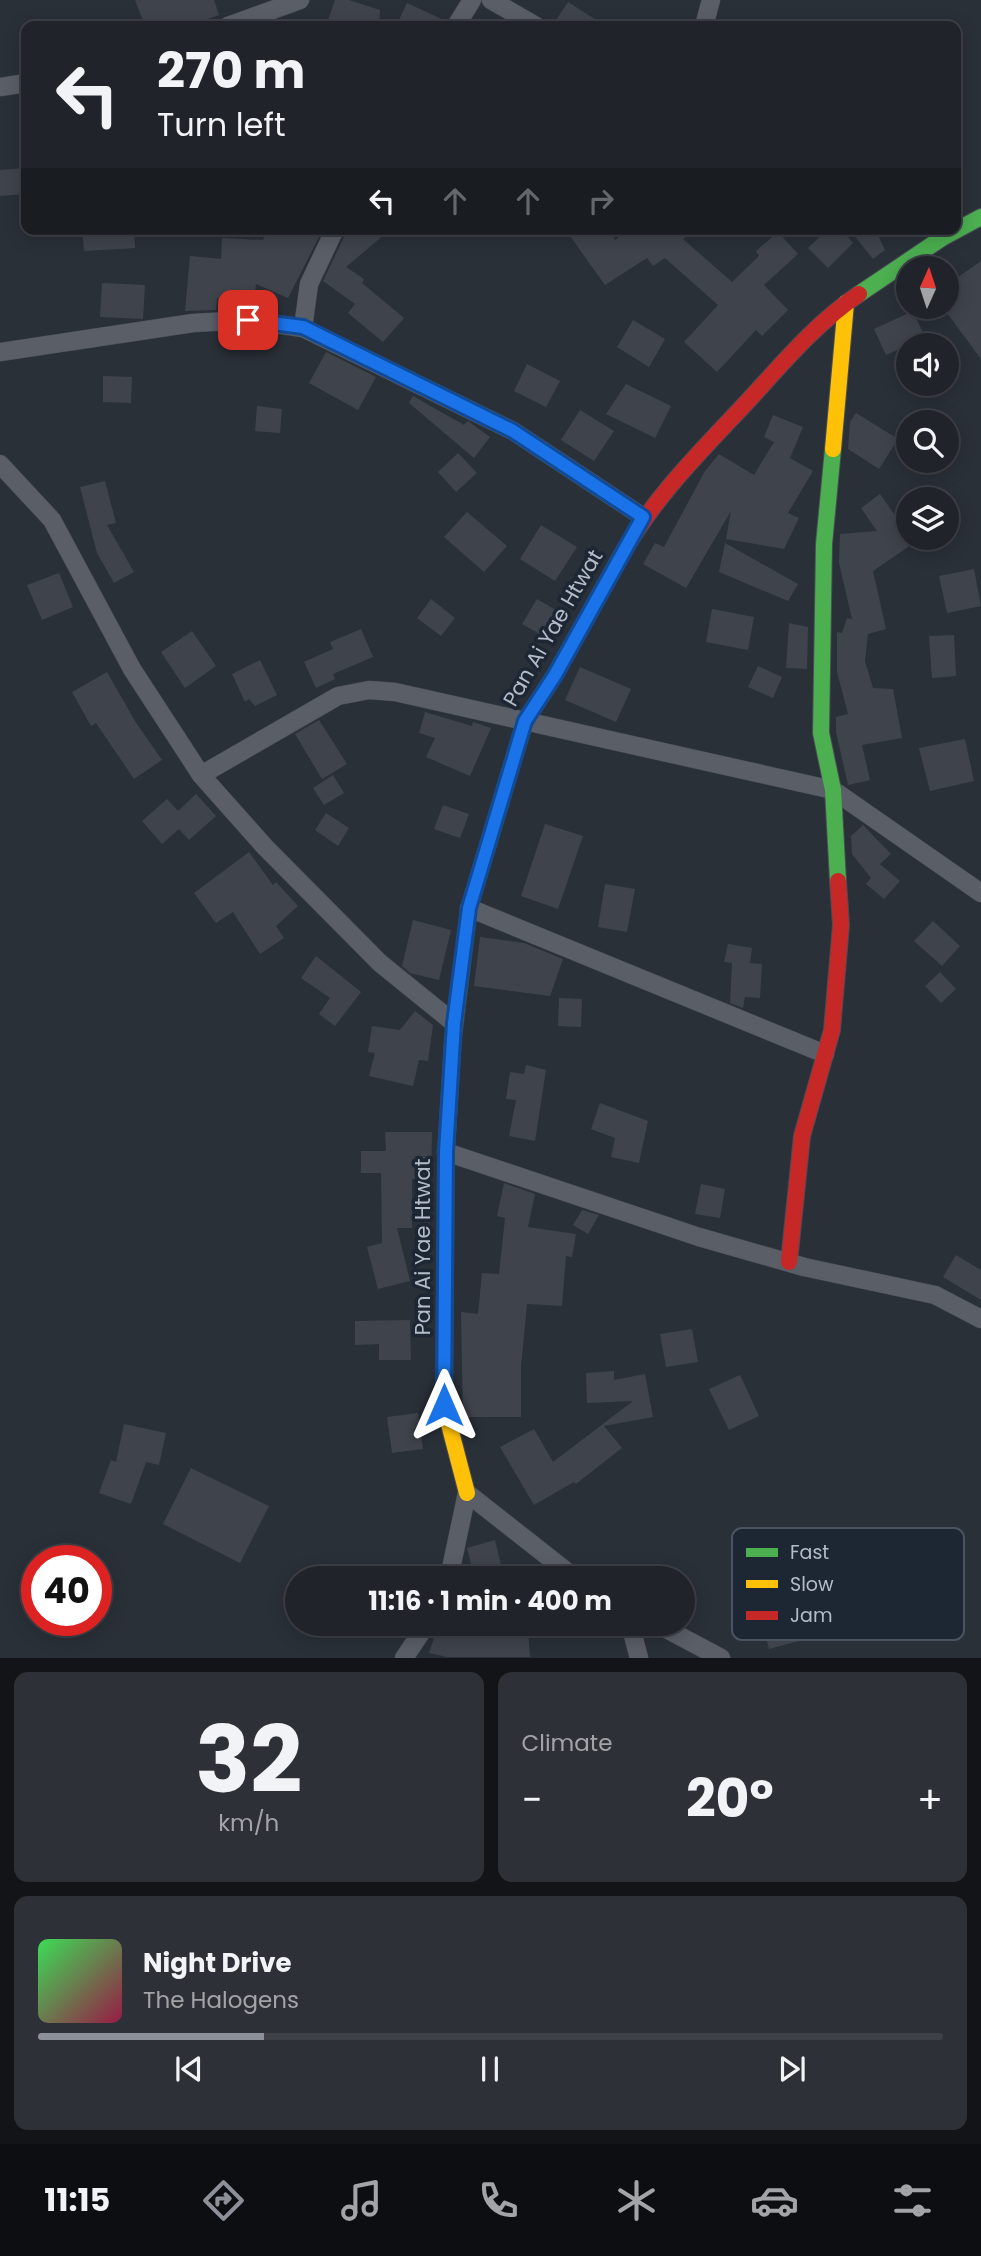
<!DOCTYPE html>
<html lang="en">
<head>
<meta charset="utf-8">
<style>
  :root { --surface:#20242a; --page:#2d3036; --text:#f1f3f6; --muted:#a2a4a8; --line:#3d4147; --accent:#8c9099 }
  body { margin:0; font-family:Poppins,sans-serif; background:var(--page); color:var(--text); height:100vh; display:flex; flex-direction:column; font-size:26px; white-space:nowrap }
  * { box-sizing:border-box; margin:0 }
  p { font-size:23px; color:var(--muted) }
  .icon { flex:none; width:38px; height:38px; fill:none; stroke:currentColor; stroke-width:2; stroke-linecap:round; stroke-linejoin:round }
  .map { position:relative; height:1658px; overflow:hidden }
  .drawer { display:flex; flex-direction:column; gap:14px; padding:14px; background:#121417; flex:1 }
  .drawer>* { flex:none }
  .top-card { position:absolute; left:21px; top:21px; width:940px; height:214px; border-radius:14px; box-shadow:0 4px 18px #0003,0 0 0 2px var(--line); background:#20242a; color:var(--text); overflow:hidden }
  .needle { width:46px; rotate:3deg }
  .fabs { position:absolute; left:896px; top:256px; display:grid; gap:14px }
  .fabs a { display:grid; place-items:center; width:63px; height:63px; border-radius:50%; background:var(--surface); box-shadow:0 4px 18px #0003,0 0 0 2px var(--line); font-size:35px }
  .speed { position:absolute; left:21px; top:1545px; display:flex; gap:14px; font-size:35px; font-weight:700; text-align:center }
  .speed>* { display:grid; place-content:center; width:91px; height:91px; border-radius:50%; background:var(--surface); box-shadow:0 4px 18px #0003,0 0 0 2px var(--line); line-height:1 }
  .speed .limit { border:10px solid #d22; background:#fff; color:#111 }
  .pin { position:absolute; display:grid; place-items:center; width:60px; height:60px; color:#fff; margin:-30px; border-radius:14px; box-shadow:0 4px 10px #0006 }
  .me { position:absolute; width:77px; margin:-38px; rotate:0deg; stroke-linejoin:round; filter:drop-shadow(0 0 5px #0008) }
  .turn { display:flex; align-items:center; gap:24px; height:147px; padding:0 21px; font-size:32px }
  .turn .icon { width:91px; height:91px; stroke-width:2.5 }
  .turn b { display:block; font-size:49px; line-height:60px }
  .lanes { display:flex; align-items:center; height:66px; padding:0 21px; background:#0003; justify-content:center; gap:35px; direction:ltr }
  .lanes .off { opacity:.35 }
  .big { font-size:52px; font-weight:700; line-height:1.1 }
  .drawer .widget { flex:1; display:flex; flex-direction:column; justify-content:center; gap:10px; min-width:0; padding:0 24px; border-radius:14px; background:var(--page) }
  .drawer .dial { align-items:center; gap:0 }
  .dial b { font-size:91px; line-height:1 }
  .song { display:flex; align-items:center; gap:21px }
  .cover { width:84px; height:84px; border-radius:10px; background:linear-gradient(135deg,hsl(130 70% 55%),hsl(340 70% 35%)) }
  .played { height:7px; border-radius:4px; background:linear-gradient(90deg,var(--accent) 25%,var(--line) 25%) }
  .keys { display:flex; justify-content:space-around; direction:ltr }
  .heat { display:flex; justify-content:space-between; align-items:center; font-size:38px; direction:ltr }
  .drawer .tiles { flex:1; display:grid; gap:14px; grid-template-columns:1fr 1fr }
  .widget:last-child { grid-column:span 2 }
  .trip { position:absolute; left:285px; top:1566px; width:410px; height:70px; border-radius:35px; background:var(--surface); box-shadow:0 4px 18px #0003,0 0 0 2px var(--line); font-weight:700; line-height:70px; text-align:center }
  .tabs { display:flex; height:112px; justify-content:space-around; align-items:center; background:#0d0e11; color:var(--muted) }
  .tabs .icon { width:49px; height:49px }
  .tabs .current { color:var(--accent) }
  .tabs b { font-size:32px; color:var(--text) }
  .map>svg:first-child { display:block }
  .building { fill:#3f444c }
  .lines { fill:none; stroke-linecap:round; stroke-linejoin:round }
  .street-casing { stroke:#484c55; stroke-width:19 }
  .fast-casing { stroke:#484c55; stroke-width:18 }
  .slow-casing { stroke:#484c55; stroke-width:18 }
  .jam-casing { stroke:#484c55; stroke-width:18 }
  .street { stroke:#5a5e66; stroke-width:18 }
  .fast { stroke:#4caf50; stroke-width:16 }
  .slow { stroke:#ffc107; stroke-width:16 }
  .jam { stroke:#c62828; stroke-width:16 }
  .route-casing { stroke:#114b97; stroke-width:18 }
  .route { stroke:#1a73e8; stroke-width:12 }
  .labels { text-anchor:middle; stroke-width:7; stroke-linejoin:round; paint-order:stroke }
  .street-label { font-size:21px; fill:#b4bcc9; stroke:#1d2633 }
  .key { fill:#1d2633; stroke:#4a5360; stroke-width:2 }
  .key-label { font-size:19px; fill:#b4bcc9 }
</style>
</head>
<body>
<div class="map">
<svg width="981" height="1658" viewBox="0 0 981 1658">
  <rect width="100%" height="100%" fill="#2a3038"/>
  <path class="building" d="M 135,0 L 214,0 L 219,15 L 188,26 L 145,26 Z
    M 335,0 L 349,0 L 380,10 L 379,26 L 326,26 Z
    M 568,2 L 606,26 L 552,26 Z
    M 407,3 L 446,21 L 445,26 L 396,26 Z
    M 23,168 L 25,194 L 0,196 L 0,170 Z
    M 82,229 L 134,229 L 135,248 L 84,251 Z
    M 268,229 L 309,229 L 320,235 L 288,298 L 256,284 L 254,303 L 217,298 L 216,310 L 185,311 L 190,256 L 221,259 L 222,238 L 263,240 Z
    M 352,229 L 391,229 L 346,267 L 364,279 L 362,283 L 404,318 L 383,342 L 348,313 L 355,304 L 323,281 L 345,235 Z
    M 565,229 L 608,229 L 615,240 L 630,229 L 697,229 L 683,239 L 732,282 L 759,256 L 756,251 L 778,232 L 798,254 L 764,285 L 788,310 L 762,336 L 756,330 L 717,372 L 684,342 L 718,305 L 665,258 L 653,266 L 647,258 L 605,285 Z
    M 828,229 L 840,229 L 853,243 L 828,268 L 808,248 Z
    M 849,229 L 875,229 L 885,250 L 873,259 Z
    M 981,261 L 981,359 L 947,313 L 947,285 Z
    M 102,283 L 145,285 L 143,319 L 100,317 Z
    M 913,311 L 925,337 L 886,355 L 874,329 Z
    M 633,320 L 665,339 L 649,367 L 617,347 Z
    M 326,352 L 376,377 L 358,410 L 309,383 Z
    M 527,364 L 560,381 L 546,407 L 514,391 Z
    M 103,376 L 132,377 L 131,403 L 103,402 Z
    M 626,384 L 671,406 L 655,438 L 606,414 Z
    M 413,396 L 464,425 L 468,421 L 490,437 L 474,458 L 409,403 Z
    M 257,406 L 282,409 L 280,433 L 255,431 Z
    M 580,410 L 614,431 L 594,461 L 561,440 Z
    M 856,413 L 898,439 L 879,469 L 848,449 L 850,422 Z
    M 773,415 L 803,427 L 790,458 L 813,471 L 788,513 L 799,518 L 784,549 L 726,539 L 731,511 L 686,588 L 643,564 L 655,543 L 664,547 L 705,471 L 719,454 L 754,475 L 774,442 L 764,437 Z
    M 458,453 L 477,473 L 456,492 L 438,472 Z
    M 105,481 L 116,523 L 107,525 L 134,572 L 114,583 L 97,553 L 80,487 Z
    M 880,494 L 899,521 L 908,517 L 908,547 L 873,571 L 886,629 L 868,634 L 865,661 L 873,688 L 893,689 L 902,738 L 862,745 L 870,780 L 848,785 L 836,732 L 836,717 L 848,714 L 837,672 L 837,632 L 842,633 L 847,618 L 852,619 L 839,563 L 840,534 L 877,531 L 861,508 Z
    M 467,512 L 507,546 L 484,572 L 444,537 Z
    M 541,525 L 577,547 L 555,581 L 520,559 Z
    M 725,543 L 798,584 L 788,601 L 719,572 Z
    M 974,569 L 981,606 L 947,613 L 939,576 Z
    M 59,573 L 73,607 L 42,620 L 27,585 Z
    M 431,599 L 455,618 L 441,636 L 417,618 Z
    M 537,599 L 566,616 L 552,641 L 522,624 Z
    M 712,609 L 754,617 L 748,650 L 706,642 Z
    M 789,623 L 808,627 L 807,669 L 786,668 Z
    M 361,629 L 373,657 L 333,674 L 335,679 L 316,688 L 304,662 L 333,649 L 330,642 Z
    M 192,631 L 216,666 L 185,688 L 161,652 Z
    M 954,635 L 956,676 L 932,678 L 929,636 Z
    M 260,660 L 277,695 L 255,706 L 249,699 L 245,702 L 232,674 Z
    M 758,666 L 782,677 L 773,698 L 748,687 Z
    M 580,667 L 631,689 L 616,722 L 565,700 Z
    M 107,672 L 135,721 L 162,760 L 134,779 L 96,723 L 91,726 L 72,692 Z
    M 425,712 L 472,726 L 473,722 L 491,728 L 470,776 L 426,757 L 435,738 L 419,733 Z
    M 319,720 L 347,764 L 322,779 L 295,734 Z
    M 965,739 L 974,781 L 930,791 L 919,748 Z
    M 333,775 L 344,793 L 324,805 L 313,788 Z
    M 196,794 L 216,816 L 189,840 L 179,829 L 162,844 L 142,821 L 167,799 L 178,811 Z
    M 443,805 L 469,814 L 460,838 L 434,829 Z
    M 326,813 L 349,828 L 338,846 L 315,830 Z
    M 545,824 L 583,836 L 558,909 L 521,896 Z
    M 863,825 L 891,854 L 880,864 L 900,881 L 884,899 L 866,884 L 871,878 L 852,854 L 851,836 Z
    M 249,852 L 273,885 L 276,882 L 298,906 L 276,926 L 284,938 L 260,954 L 233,912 L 216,923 L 194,893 Z
    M 605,884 L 635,889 L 627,932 L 598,927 Z
    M 413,920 L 451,930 L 439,980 L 410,973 L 402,966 Z
    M 933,921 L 960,946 L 942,966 L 914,941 Z
    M 480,937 L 524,943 L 563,959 L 550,996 L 474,986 Z
    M 728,944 L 752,948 L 750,963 L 762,964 L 760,998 L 745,997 L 743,1008 L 730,1003 L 732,963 L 724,962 Z
    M 316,956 L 361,992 L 335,1026 L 319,1014 L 330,998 L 301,978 Z
    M 940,972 L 956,989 L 941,1003 L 925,986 Z
    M 559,998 L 582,999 L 581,1027 L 558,1026 Z
    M 415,1011 L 433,1025 L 428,1061 L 419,1060 L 413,1086 L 369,1076 L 375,1053 L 368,1052 L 372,1026 L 400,1030 Z
    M 526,1065 L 546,1070 L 535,1141 L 509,1136 L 516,1100 L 506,1099 L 510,1072 L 524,1074 Z
    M 600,1103 L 648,1121 L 639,1163 L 611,1157 L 615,1138 L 591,1129 Z
    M 385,1132 L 432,1132 L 431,1178 L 412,1179 L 412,1228 L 397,1228 L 410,1281 L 378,1289 L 367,1247 L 382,1243 L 381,1173 L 361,1173 L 361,1151 L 386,1151 Z
    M 504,1183 L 535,1194 L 528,1227 L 576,1234 L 572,1257 L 566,1256 L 562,1306 L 527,1304 L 521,1367 L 521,1417 L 463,1417 L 461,1312 L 478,1314 L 482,1273 L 499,1274 L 505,1218 L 497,1216 Z
    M 701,1184 L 725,1189 L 720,1218 L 695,1214 Z
    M 582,1210 L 599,1215 L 588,1234 L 573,1225 Z
    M 956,1255 L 981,1270 L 981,1300 L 943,1277 Z
    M 410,1320 L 411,1360 L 379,1360 L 379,1344 L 355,1345 L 355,1321 Z
    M 692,1329 L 698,1362 L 666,1367 L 660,1334 Z
    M 614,1371 L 614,1380 L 645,1374 L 653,1417 L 604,1426 L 622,1448 L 576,1484 L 574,1482 L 534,1505 L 500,1447 L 534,1429 L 553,1462 L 633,1401 L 587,1403 L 586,1373 Z
    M 740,1375 L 759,1416 L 729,1430 L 709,1389 Z
    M 418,1413 L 423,1449 L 392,1453 L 387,1417 Z
    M 124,1424 L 166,1433 L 159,1465 L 146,1462 L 131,1504 L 99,1493 L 111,1460 L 116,1462 Z
    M 191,1468 L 269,1506 L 240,1563 L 163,1524 Z
    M 495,1540 L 501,1565 L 473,1572 L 467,1548 Z
    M 789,1572 L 806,1639 L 769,1649 L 752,1581 Z
    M 528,1628 L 530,1657 L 447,1657 L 429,1653 L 437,1629 L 456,1634 Z"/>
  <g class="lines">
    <defs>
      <path id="street" d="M 491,0 L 536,26
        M 228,26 L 300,0
        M 456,26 L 472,0
        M 704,26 L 711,0
        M 0,87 L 26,83
        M 303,328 L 309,284 L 335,229
        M 0,352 L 193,323 L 248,320 L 303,328 L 513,431 L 643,517
        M 0,464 L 52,520 L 132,669 L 201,775 L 265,847 L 380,963 L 454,1023
        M 201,775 L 338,696 L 369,690 L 395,692 L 833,790 L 981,893
        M 469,908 L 825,1054
        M 446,1152 L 699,1237 L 804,1267 L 935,1295 L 981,1319
        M 449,1578 L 467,1493 L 575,1578
        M 630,1624 L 639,1658
        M 657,1624 L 721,1658
        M 404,1658 L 427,1624"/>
      <path id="fast" d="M 859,294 L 942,238 L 981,217
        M 833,449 L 824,544 L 821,733 L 833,790 L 838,881
        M 453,1038 L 469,908 L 525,721 L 555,675 L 621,556"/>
      <path id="slow" d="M 833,449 L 846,303
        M 453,1038 L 446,1152 L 444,1405 L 467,1493"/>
      <path id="jam" d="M 621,556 C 654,497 701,451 747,402 C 782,364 816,323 859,294
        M 789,1262 L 802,1136 L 832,1030 L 841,925 L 838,881"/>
    </defs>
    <use href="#street" class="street-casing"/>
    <use href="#fast" class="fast-casing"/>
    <use href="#slow" class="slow-casing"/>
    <use href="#jam" class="jam-casing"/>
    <use href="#street" class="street"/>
    <use href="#fast" class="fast"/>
    <use href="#slow" class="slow"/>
    <use href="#jam" class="jam"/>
  </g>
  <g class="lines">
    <defs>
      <path id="route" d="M 248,320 L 303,327 L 513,431 L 643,517 L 555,675 L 525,721 L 469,908 L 454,1023 L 446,1152 L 444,1405"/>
    </defs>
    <use href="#route" class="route-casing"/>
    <use href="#route" class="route"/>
  </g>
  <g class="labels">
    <g class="street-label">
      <text transform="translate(553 628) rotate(-60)" y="7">Pan Ai Yae Htwat</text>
      <text transform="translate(423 1247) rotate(-90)" y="7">Pan Ai Yae Htwat</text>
    </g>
  </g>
  <rect x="732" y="1528" width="232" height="112" rx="10" class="key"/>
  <rect x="746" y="1548" width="32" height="9" fill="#4caf50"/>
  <rect x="746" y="1580" width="32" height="8" fill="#ffc107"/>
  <rect x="746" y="1611" width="32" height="9" fill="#c62828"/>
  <g class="key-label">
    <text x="790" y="1559">Fast</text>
    <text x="790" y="1591">Slow</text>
    <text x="790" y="1622">Jam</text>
  </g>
</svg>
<div class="fabs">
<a><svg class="needle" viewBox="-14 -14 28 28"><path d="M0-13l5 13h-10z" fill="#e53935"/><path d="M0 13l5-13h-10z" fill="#a2a4a8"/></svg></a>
<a><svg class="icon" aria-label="sound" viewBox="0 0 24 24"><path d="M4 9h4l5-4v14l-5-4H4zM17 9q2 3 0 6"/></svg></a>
<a><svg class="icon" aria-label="search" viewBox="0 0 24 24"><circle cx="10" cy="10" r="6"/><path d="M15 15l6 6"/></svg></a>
<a><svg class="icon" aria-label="layers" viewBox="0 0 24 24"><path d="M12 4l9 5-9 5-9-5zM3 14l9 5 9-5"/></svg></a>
</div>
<div class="speed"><div class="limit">40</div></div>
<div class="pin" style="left:248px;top:320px;background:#d93025"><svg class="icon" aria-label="arrive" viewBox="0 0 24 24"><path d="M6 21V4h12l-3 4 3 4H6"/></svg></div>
<svg class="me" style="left:444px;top:1405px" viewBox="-20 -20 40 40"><path d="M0-17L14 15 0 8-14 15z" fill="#1a73e8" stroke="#fff" stroke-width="4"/></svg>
<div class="trip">11:16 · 1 min · 400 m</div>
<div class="top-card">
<div class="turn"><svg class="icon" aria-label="left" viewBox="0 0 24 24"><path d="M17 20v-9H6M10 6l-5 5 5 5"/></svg><div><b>270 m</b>Turn left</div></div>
<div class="lanes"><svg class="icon" aria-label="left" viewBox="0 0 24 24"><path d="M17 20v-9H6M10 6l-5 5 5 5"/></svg><svg class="icon off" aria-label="ahead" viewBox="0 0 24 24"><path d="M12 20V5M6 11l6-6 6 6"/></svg><svg class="icon off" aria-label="ahead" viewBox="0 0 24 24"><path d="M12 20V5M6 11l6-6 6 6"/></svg><svg class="icon off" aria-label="right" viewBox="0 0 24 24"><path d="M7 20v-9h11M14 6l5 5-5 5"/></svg></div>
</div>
</div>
<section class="drawer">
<div class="tiles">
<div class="widget dial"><b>32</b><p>km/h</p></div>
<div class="widget"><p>Climate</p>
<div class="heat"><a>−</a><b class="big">20°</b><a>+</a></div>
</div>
<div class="widget">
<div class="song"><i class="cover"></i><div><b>Night Drive</b><p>The Halogens</p></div></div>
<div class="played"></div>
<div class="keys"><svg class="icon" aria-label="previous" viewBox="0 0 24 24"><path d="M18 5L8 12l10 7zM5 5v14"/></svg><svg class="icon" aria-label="pause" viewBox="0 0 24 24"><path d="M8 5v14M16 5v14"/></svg><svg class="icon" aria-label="next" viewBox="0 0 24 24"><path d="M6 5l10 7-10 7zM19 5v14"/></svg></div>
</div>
</div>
</section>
<nav class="tabs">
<b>11:15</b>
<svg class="icon current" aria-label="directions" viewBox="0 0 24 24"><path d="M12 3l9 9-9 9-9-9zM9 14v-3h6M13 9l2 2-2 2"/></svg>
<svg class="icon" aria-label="music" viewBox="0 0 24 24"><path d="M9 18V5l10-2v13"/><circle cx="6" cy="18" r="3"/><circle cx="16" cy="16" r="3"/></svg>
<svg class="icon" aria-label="phone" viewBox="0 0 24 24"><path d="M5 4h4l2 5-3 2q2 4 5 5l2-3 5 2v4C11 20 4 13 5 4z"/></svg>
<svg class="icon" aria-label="climate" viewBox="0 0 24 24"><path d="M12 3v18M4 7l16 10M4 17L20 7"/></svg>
<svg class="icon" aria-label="car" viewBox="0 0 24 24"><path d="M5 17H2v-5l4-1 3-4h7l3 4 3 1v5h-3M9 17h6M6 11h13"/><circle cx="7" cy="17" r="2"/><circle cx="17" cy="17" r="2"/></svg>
<svg class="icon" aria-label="filters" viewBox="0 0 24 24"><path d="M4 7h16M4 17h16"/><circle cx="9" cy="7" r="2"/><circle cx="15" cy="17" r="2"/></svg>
</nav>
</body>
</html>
